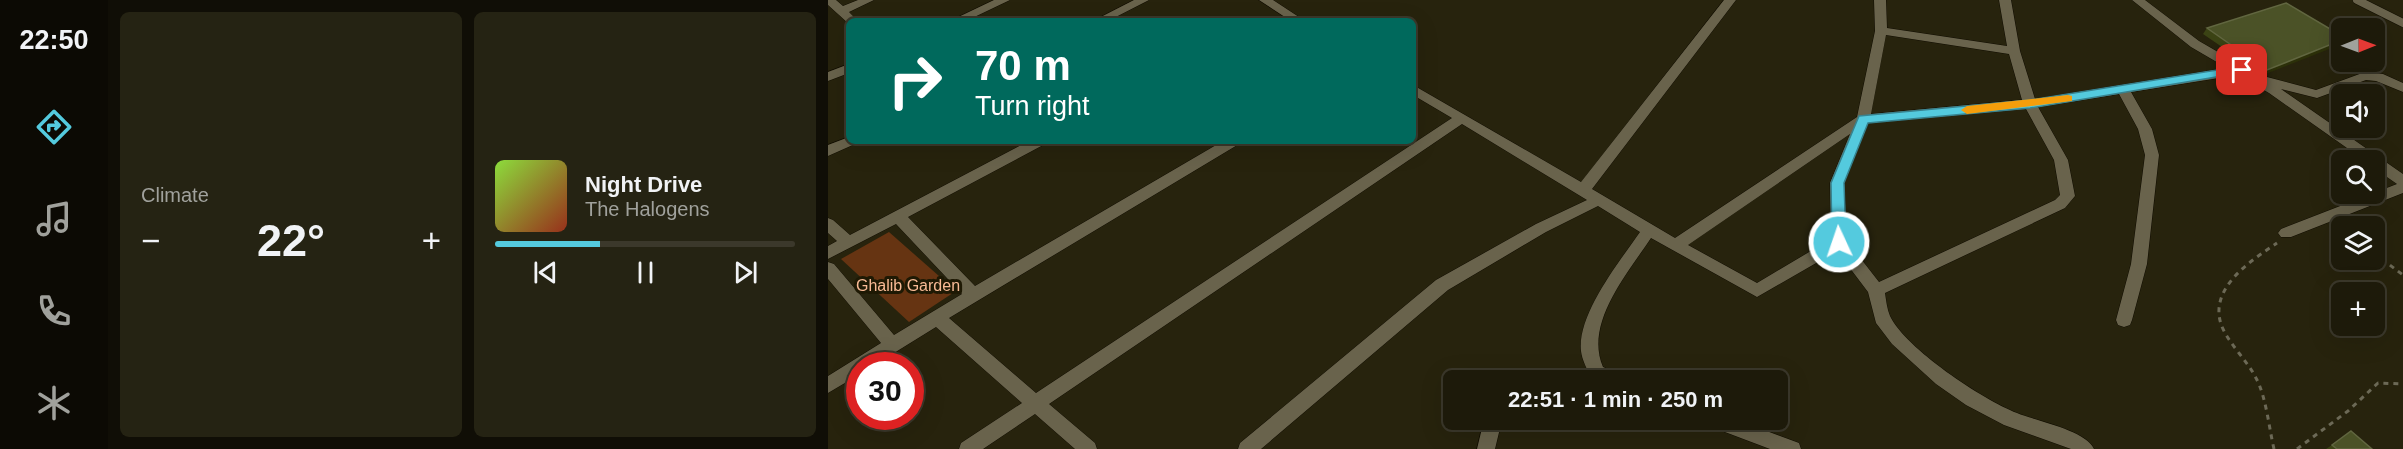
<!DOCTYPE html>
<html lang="en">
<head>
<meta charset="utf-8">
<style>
  :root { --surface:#1d1a0a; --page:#252313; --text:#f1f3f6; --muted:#a0a19c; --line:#3b382b; --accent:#54cade }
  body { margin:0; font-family:Arial,sans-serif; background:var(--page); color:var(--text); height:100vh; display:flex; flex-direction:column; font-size:22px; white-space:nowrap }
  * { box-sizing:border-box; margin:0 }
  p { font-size:20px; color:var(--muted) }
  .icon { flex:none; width:33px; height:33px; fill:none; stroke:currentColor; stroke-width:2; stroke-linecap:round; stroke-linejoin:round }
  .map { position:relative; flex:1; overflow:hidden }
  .sheet { display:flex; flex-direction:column; gap:12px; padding:12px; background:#100e06; width:720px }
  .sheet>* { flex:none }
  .top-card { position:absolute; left:18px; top:18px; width:570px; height:126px; border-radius:9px; box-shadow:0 6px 24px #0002,0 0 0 2px var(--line); background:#00695c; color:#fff; overflow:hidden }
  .needle { width:39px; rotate:89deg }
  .fabs { position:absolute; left:1503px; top:18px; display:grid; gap:12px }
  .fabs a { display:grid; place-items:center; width:54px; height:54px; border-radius:9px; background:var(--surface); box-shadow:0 6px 24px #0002,0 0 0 2px var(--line); font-size:30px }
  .speed { position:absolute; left:18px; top:352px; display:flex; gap:12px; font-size:30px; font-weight:700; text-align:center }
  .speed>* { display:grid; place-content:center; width:78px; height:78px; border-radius:50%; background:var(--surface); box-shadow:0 6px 24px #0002,0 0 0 2px var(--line); line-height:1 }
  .speed .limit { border:9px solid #d22; background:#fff; color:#111 }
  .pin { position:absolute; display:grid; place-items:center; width:51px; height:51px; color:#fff; margin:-26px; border-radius:12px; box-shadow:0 3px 9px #0006 }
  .me { position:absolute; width:66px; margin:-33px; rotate:357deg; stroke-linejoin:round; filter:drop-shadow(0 0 4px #0008) }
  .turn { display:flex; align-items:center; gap:21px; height:126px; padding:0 30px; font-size:27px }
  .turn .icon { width:78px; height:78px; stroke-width:2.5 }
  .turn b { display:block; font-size:42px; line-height:51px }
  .big { font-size:45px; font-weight:800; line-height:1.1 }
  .sheet .widget { flex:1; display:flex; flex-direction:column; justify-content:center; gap:9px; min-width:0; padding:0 21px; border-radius:9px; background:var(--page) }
  .song { display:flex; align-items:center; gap:18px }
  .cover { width:72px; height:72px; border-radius:9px; background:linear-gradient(135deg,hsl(90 70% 55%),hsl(10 70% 35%)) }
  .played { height:6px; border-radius:3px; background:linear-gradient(90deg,var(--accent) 35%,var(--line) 35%) }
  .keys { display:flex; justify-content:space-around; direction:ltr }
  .heat { display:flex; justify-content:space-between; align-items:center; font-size:33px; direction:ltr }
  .sheet .tiles { flex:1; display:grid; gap:12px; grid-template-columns:repeat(2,1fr) }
  .trip { position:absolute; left:615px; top:370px; width:345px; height:60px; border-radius:9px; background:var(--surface); box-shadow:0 6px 24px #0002,0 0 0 2px var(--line); font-weight:800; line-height:60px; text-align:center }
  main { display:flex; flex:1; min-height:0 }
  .tab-bar { display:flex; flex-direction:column; width:108px; justify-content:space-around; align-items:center; background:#0c0a04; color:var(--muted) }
  .tab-bar .icon { width:42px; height:42px }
  .tab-bar .active { color:var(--accent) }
  .tab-bar b { font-size:27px; color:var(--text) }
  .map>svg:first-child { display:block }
  .green { fill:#663412 }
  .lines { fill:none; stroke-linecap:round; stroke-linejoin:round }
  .lane-casing { stroke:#100c00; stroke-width:9 }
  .street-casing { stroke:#100c00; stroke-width:1 }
  .path { stroke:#6c6956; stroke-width:3; stroke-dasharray:5 5; stroke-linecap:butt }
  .lane { stroke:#69634c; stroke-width:8 }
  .street { fill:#69634c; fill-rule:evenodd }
  .wall { fill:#3b4314 }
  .shaded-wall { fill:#2c3009 }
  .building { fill:#4b5227; stroke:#616640; stroke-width:1.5 }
  .route { fill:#54cade; stroke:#378390; stroke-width:1.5 }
  .slow { fill:#f59e0b }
  .labels { text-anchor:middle; stroke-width:6; stroke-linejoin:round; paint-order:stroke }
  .park-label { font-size:16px; fill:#f8ba95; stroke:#1e1904 }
</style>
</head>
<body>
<main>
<nav class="tab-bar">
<b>22:50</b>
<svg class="icon active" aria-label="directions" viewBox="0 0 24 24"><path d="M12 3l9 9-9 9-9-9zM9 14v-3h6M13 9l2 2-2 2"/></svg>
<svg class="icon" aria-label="music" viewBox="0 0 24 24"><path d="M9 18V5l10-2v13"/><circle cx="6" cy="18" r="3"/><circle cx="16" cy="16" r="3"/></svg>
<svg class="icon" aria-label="phone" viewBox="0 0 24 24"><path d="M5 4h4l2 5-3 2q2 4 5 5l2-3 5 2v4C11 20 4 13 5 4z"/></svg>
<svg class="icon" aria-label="climate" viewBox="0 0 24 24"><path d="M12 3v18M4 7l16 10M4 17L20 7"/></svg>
</nav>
<section class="sheet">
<div class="tiles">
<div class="widget"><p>Climate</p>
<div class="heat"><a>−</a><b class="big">22°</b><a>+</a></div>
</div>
<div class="widget">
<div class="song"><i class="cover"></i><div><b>Night Drive</b><p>The Halogens</p></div></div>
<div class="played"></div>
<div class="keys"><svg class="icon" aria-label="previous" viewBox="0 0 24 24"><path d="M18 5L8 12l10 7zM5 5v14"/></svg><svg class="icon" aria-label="pause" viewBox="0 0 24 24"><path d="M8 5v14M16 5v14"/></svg><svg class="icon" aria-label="next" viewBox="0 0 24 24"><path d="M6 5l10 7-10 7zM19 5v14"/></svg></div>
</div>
</div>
</section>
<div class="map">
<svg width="1575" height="449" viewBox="0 0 1575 449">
  <rect width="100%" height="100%" fill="#27230d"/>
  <path class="green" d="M 61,232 L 128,291 L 81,322 L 13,259 Z"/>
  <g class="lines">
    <defs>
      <path id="lane" d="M 1529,0 L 1575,23"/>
      <path id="street" d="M 0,0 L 8,0 L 15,6 L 30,0 L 46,0 L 21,12 L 30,21 L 21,21 L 21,24 L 0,5 Z
        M 166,0 L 182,0 L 138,21 L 122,21 Z
        M 306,0 L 321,0 L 280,21 L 265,21 Z
        M 431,0 L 445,0 L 477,21 L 463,21 Z
        M 896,0 L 908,0 L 764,189 L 847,238 L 1029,117 L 1047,31 L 1046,0 L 1058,0 L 1059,28 L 1179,46 L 1171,0 L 1183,0 L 1192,51 L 1207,99 L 1399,68 L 1363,47 L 1304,0 L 1317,0 L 1371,41 L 1435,78 L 1439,77 L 1488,90 L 1537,72 L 1555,74 L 1575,83 L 1575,92 L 1548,81 L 1538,80 L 1489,98 L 1453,89 L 1575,174 L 1575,193 L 1463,237 L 1453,237 L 1450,233 L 1453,229 L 1569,184 L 1546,168 L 1546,160 L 1536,160 L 1441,93 L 1410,75 L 1303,92 L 1324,129 L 1331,155 L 1319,264 L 1304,320 L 1302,325 L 1296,327 L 1290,325 L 1288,320 L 1303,264 L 1317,155 L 1310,129 L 1291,94 L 1210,107 L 1240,160 L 1247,196 L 1237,208 L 1057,293 C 1058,300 1059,309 1062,316 C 1077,348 1155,400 1189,413 C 1208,421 1258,430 1266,449 L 1243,449 L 1176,425 L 1138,405 L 1108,384 L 1064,344 L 1048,323 L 1040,292 L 1009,251 L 929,297 L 823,238 C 800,273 756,323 775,367 L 796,376 L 799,381 L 771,381 L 763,377 C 759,369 754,360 753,351 C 749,314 792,261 812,232 L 770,206 L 718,232 L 620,290 L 433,449 L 410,449 L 412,443 L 608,280 L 708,224 L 759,200 L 634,124 L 221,404 L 267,443 L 269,449 L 247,449 L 207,414 L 155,449 L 131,449 L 133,443 L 194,403 L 108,327 L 45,366 L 32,366 L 32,374 L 0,393 L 0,376 L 53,343 L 0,279 L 0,262 L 6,264 L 66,335 L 134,294 L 68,224 L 0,259 L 0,246 L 9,241 L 0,233 L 0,218 L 5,220 L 22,235 L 201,141 L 219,141 L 217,144 L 80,217 L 147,286 L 395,141 L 413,141 L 411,144 L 121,318 L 208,393 L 624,118 L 585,95 L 585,85 L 753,182 ZM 1058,35 L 1181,54 L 1194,100 L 1043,114 ZM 1198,109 L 1226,160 L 1232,195 L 1227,200 L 1051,282 L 1019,241 L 1016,183 L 1040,123 ZM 1022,134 L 1002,183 L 1003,239 L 929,283 L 860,245 Z
        M 21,64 L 21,73 L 0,81 L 0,72 Z
        M 21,137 L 21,141 L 29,141 L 27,144 L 0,156 L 0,145 Z
        M 656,420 L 674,420 L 667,449 L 649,449 Z
        M 878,420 L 909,420 L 971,443 L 973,449 L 942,449 L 881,426 Z"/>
    </defs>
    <use href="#lane" class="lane-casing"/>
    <use href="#street" class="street-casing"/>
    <path class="path" d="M 1546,253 L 1575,275
      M 1446,449 C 1441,428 1438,396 1428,378 C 1419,360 1399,342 1393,324 C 1381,287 1424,260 1449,243
      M 1469,449 L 1520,411 L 1550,383 L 1575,384"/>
    <use href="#lane" class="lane"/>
    <use href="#street" class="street"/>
  </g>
  <path class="wall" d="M 1379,28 L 1514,36 L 1435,75 L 1375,34 Z
    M 1504,445 L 1544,449 L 1498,449 Z"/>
  <path class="shaded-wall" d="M 1514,40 L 1514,44 L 1435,75 L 1439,70 Z"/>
  <path class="building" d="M 1458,3 L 1514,36 L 1514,40 L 1439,70 L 1379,28 Z
    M 1523,431 L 1544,449 L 1509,449 L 1504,445 Z"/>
  <path class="route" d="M 1414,66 L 1420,70 L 1418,72 L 1202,108 L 1040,123 L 1016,183 L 1018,242 L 1011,247 L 1004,242 L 1003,183 L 1031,116 L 1202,100 Z"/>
  <path class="slow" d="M 1240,95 L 1244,96 L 1244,101 L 1139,114 L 1133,110 L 1139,106 Z"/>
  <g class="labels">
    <g class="park-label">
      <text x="80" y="291">Ghalib Garden</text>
    </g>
  </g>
</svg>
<div class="fabs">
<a><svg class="needle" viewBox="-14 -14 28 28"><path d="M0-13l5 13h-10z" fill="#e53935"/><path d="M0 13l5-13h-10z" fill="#a0a19c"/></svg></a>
<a><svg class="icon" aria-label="sound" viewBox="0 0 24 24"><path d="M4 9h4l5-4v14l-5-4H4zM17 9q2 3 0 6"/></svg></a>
<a><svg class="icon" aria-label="search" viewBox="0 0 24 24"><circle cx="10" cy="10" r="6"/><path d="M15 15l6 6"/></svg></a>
<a><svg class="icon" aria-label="layers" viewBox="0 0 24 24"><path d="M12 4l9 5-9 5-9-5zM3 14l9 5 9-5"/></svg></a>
<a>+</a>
</div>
<div class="speed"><div class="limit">30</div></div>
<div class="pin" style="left:1414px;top:70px;background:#d93025"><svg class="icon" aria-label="arrive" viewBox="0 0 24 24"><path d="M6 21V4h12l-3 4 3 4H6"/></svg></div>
<svg class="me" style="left:1011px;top:242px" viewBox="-20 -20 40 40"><circle r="17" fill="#54cade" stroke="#fff" stroke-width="3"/><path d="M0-11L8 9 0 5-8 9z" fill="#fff"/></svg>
<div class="trip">22:51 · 1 min · 250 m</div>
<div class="top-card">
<div class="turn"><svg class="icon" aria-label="right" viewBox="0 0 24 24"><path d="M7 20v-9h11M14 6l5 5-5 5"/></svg><div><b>70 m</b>Turn right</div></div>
</div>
</div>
</main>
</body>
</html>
